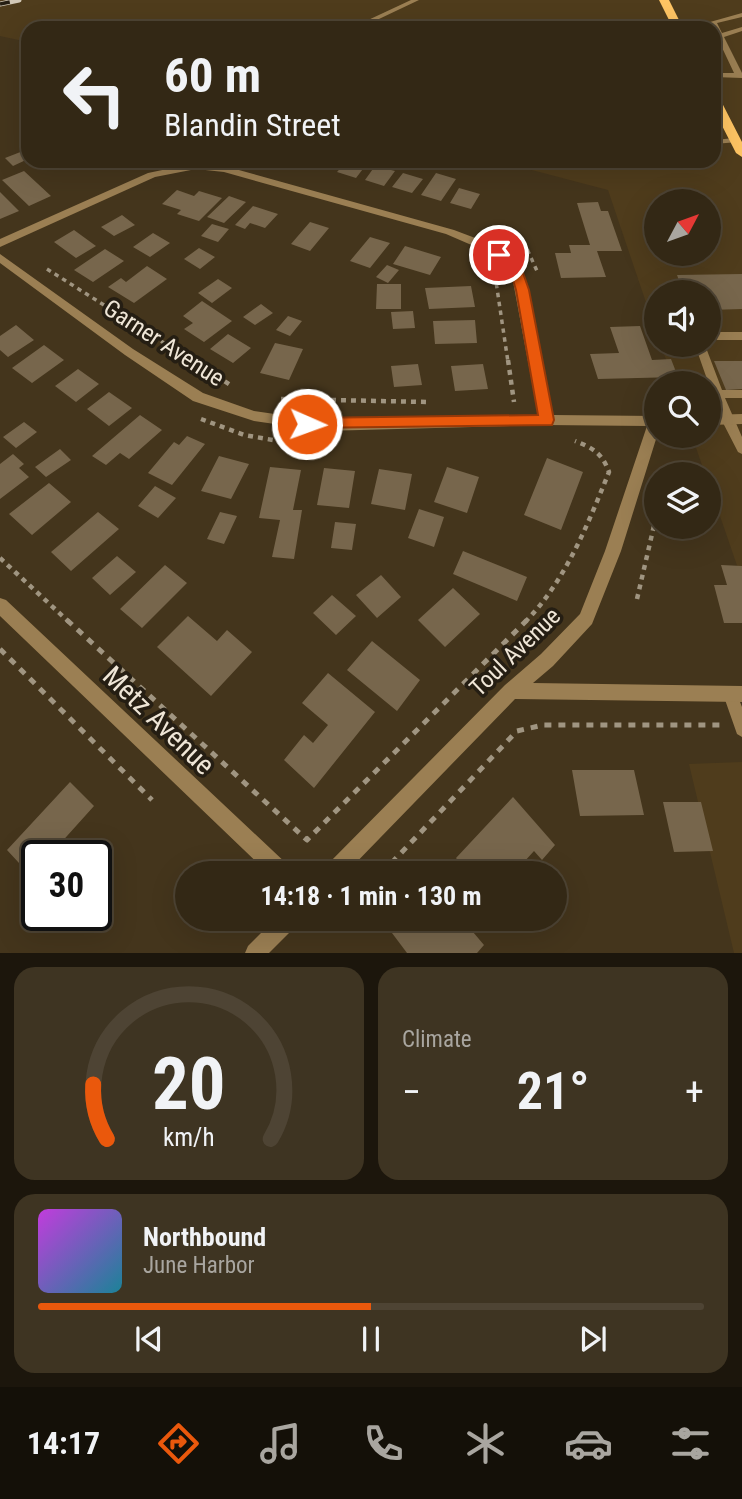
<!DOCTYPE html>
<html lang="en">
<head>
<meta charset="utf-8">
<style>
  :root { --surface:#332815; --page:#3e3422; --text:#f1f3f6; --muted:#a9a6a0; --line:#4e4434; --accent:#ea580c }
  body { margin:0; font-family:"Roboto Condensed",sans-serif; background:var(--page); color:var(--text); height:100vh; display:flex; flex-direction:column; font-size:26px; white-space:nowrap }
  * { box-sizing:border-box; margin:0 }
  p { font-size:23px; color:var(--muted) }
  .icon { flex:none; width:38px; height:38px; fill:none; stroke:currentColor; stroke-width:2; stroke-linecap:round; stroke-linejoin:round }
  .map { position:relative; height:953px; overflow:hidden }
  .sheet { display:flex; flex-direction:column; gap:14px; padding:14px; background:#1c160c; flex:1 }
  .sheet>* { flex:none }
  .top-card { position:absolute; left:21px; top:21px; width:700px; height:147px; border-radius:21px; box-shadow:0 7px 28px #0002,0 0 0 2px var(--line); background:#332815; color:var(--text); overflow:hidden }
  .needle { width:46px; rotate:49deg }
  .buttons { position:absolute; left:644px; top:189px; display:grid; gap:14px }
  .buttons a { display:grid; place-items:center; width:77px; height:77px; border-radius:50%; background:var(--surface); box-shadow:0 7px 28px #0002,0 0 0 2px var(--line); font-size:35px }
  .speed { position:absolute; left:21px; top:840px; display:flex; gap:14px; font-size:35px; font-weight:700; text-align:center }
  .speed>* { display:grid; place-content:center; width:91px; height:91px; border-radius:50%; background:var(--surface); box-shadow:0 7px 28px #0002,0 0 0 2px var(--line); line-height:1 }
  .speed .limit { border:4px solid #111; border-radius:10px; background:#fff; color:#111 }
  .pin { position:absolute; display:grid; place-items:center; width:60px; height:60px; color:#fff; margin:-30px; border:4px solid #fff; border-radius:50%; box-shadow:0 2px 7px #0007 }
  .me { position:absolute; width:77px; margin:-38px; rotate:92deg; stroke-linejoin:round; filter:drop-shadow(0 0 5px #0008) }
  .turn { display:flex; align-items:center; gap:24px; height:147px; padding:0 28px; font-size:32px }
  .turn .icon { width:91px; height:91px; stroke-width:2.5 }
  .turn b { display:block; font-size:49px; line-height:60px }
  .big { font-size:52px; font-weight:700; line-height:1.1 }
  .sheet .tile { flex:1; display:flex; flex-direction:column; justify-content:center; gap:10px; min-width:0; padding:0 24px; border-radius:21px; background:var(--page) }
  .sheet .dial { align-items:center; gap:0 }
  .dial svg { height:182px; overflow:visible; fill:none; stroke:var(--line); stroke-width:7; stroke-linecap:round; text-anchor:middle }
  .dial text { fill:var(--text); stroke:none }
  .song { display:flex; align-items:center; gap:21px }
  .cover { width:84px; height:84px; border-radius:10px; background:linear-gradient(135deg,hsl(290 70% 55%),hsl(190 70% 35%)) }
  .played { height:7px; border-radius:4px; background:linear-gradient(90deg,var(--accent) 50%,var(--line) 50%) }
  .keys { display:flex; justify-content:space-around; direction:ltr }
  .heat { display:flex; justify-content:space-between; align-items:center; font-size:38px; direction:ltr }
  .sheet .tiles { flex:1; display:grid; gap:14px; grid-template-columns:1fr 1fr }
  .tile:last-child { grid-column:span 2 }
  .trip { position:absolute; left:175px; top:861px; width:392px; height:70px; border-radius:35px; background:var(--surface); box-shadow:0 7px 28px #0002,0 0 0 2px var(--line); font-weight:700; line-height:70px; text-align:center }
  .dock { display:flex; height:112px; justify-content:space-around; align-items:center; background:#141008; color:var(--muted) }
  .dock .icon { width:49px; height:49px }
  .dock .on { color:var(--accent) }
  .dock b { font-size:32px; color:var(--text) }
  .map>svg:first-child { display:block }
  .built { fill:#4f3c1c; fill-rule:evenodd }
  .building { fill:#77664c }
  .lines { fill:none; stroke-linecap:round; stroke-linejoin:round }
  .path-far2 { stroke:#a09581; stroke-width:3.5; stroke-dasharray:4.5 4.5; stroke-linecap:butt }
  .path-far1 { stroke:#a09581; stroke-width:4.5; stroke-dasharray:5 5; stroke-linecap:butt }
  .path { stroke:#a09581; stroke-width:5; stroke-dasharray:7 7; stroke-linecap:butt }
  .service { fill:#9b7f53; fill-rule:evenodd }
  .minor { fill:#9b7f53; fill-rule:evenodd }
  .primary { fill:#fec463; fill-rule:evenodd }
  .rail-casing { stroke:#d2c8b7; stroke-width:5 }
  .rail { stroke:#251e13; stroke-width:3.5; stroke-dasharray:10; stroke-linecap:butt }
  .route { fill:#ea580c; stroke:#983908; stroke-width:2 }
  .labels { text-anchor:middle; stroke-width:7; stroke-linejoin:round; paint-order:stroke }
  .street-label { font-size:24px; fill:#efe6d7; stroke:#251e13 }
  .near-street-label { font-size:28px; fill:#efe6d7; stroke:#251e13 }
</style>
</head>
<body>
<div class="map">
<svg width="742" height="953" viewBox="0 0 742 953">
  <rect width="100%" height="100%" fill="#44351c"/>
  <path class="built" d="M 0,0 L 742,0 L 742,580 L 709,484 L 709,474 L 705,474 L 692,436 L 709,436 L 709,383 L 674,383 L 661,345 L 709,345 L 709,292 L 656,292 L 656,332 L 608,190 L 497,161 L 714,161 L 714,28 L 28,28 L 28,42 L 0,36 ZM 656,201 L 709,201 L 709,254 L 656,254 Z
    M 742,762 L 742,953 L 734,953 L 689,764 Z"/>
  <path class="building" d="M 511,20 L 514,28 L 375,28 L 387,21 Z
    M 23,151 L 28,159 L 13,166 L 5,158 Z
    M 314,161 L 337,161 L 329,170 L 311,165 Z
    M 347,161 L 369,161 L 356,178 L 337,172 Z
    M 375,166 L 395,171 L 384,186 L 365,180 Z
    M 24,171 L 51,196 L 29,206 L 2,180 Z
    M 403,173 L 423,179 L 412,193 L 392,187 Z
    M 436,173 L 456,179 L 441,201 L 421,195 Z
    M 459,188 L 480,194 L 471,209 L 450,203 Z
    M 177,190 L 194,196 L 199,191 L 222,198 L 199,221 L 177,214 L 181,210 L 162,204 Z
    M 0,192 L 19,211 L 0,219 Z
    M 229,196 L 246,202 L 224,223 L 207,217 Z
    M 598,202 L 601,211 L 608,211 L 622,251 L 597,251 L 606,277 L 561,278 L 555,253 L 571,253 L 569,245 L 590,245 L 577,203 Z
    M 253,206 L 278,214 L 265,228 L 250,223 L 245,229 L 235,225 Z
    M 122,215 L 135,225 L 114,236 L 101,227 Z
    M 310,222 L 329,228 L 310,251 L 291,244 Z
    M 212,224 L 229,229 L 218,242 L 201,236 Z
    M 74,230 L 96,246 L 76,258 L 54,242 Z
    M 153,233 L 170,243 L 150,257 L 133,247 Z
    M 370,237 L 390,243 L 370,268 L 350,261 Z
    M 405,246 L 441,257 L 430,275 L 393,264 Z
    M 199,248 L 215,257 L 200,269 L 184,259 Z
    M 105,249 L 124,261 L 93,282 L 74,270 Z
    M 387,265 L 399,270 L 388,283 L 376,277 Z
    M 147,266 L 167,279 L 134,303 L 108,287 L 121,278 L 126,282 Z
    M 742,274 L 742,309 L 709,310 L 709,292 L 683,292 L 677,275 Z
    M 218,279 L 232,288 L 212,303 L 198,293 Z
    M 377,284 L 401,284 L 401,309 L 376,309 Z
    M 471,286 L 475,307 L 429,309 L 425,288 Z
    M 202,301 L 232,321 L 204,342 L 184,329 L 193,323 L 183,316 Z
    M 261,304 L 273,313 L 255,325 L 243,317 Z
    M 413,311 L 415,328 L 393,329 L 391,312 Z
    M 288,316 L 302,321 L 290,336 L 276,330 Z
    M 475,320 L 477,343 L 435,344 L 433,321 Z
    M 16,325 L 34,340 L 8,357 L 0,350 L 0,336 Z
    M 640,326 L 652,360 L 671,359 L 678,377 L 598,379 L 590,354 L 619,353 L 610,327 Z
    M 228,334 L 251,348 L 233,363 L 210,349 Z
    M 275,343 L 303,349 L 289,380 L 260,373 Z
    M 44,345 L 64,360 L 32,383 L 12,368 Z
    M 714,361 L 742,361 L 742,389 L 726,390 Z
    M 418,364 L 422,385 L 394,387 L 391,366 Z
    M 483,364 L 488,389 L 455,391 L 451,366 Z
    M 78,369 L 99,384 L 76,402 L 55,386 Z
    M 109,392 L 132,408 L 109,426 L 87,409 Z
    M 140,415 L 162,430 L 129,459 L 120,453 L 106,465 L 92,456 Z
    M 24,422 L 37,432 L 16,448 L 3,437 Z
    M 187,436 L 205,444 L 172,485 L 148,473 L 174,442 L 179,445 Z
    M 60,449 L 71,460 L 46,477 L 35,467 Z
    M 13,454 L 24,464 L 19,468 L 29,477 L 0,499 L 0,464 Z
    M 219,456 L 249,464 L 231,499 L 201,491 Z
    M 547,458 L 583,472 L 561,530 L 524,515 Z
    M 270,467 L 301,470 L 293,510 L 302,510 L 294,559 L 272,557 L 280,520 L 259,518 Z
    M 447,467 L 479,477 L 467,513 L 434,502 Z
    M 324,468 L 355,471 L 349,508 L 317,505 Z
    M 379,469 L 412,474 L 405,510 L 371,504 Z
    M 49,483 L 71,502 L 32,535 L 9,514 Z
    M 155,486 L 176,498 L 158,518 L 138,506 Z
    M 419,509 L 444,517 L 434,547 L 408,538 Z
    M 98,512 L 119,529 L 71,571 L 51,552 Z
    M 220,512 L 237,516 L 224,544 L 207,539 Z
    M 335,522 L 356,524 L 352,550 L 331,548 Z
    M 463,551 L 527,577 L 517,601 L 453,574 Z
    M 117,556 L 136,572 L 110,595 L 92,578 Z
    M 165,565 L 187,583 L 142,628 L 120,609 Z
    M 721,565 L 742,566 L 742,623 L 724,623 L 714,585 L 727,585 Z
    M 381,575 L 401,597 L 377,618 L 356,595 Z
    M 453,588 L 480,614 L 445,647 L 418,620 Z
    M 332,595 L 356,616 L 336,635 L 313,613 Z
    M 188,616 L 217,641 L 227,630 L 252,652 L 211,696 L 157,647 Z
    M 372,641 L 420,680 L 397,711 L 347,670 Z
    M 328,673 L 375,712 L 314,788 L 284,760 L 304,735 L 313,743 L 328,725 L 302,703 Z
    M 572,770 L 634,770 L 644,815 L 580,816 Z
    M 70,782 L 94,806 L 49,856 L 37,856 L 37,870 L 31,876 L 7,850 Z
    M 513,797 L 555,845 L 542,860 L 534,851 L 514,873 L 468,873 L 456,858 Z
    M 663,802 L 701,802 L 713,851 L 674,852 Z
    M 405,919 L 462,919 L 484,945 L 477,953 L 407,953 L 392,933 Z"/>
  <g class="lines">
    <path class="path-far2" d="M 505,235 L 527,249 L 537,271
      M 47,269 L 194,362
      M 495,275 L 508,362"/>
    <path class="path-far1" d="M 191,360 L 232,386
      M 508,360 L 514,402
      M 281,399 L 429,402
      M 201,419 L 244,435 L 273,440
      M 666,474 L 668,465
      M 0,558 L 69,622
      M 637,599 L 656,517
      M 525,622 C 565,582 588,524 609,472 C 602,453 593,448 575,441"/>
    <path class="path" d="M 67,620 L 307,840 L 527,620
      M 0,649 L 152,800
      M 382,873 L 517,731 L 543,725 L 721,725"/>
    <path class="service" d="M 411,0 L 419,0 L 360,28 L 351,28 Z
      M 742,13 L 742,17 L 717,23 L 722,33 L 742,27 L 742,31 L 724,37 L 742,73 L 742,78 L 714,77 L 714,73 L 734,73 L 718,39 L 714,40 L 714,36 L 716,35 L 710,22 Z
      M 735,138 L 739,140 L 738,142 L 714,144 L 714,140 Z
      M 709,332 L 742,332 L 742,340 L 709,340 Z
      M 695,345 L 705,345 L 722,390 L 742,390 L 742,398 L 725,398 L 742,437 L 742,454 L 738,452 L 721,419 Z
      M 730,687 L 735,689 L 742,707 L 742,737 L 737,734 L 723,694 L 725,689 Z"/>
    <path class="minor" d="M 196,163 L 228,167 L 454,230 L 491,244 L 514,261 L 524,276 L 552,415 L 656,416 L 657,436 L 621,551 L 592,624 L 553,666 L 533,683 L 742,686 L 742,702 L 515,699 L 346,873 L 323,873 L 326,866 L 505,685 L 541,654 L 580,614 L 605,551 L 647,426 L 546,425 L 323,431 L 254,421 L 193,401 L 125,355 L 0,263 L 0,254 L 133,349 L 203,393 L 254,411 L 323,421 L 538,415 L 512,276 L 506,267 L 483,250 L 446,234 L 224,172 L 196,169 L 155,177 L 0,247 L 0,239 L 148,173 Z
      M 742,414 L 742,424 L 709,425 L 709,415 Z
      M 0,598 L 6,600 L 289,866 L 292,873 L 268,873 L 0,616 Z
      M 275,919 L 299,919 L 296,926 L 269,953 L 245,953 L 248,946 Z"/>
    <path class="primary" d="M 659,0 L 669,0 L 683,28 L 673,28 Z
      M 714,96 L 720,99 L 742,142 L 742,157 L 736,153 L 714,110 Z"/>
    <defs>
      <path id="rail" d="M 0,4 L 19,0"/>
    </defs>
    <use href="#rail" class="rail-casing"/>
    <use href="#rail" class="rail"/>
  </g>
  <path class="route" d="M 499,251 L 504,252 L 523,273 L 529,290 L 554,420 L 552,425 L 301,428 L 299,424 L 301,420 L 307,418 L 538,415 L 516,290 L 512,277 L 493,255 Z"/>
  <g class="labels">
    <g class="street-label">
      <text transform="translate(164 343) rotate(33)" y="8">Garner Avenue</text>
      <text transform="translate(515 652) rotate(-44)" y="8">Toul Avenue</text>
    </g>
    <g class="near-street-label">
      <text transform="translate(159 720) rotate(44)" y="10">Metz Avenue</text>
    </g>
  </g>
</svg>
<div class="buttons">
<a><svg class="needle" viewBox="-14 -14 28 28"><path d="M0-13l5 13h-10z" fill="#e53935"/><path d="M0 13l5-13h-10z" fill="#a9a6a0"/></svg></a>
<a><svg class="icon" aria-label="sound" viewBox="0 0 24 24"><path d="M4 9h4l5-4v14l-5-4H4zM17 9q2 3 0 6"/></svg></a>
<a><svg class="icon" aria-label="search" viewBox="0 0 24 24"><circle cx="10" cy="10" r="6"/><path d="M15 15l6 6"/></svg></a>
<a><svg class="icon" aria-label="layers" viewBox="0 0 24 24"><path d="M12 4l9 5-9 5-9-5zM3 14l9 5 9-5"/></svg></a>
</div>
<div class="speed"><div class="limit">30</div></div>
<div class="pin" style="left:499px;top:255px;background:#d93025"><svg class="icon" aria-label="arrive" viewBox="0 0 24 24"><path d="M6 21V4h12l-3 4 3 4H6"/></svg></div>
<svg class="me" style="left:307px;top:424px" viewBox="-20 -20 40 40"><circle r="17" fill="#ea580c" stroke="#fff" stroke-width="3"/><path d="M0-11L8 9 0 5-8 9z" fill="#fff"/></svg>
<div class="trip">14:18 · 1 min · 130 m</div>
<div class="top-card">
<div class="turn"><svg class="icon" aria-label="left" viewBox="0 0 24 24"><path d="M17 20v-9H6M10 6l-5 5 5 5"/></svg><div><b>60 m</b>Blandin Street</div></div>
</div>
</div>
<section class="sheet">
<div class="tiles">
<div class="tile dial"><svg viewBox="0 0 100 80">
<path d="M14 69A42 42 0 1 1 86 69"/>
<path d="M14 69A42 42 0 0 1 8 45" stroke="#ea580c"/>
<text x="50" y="56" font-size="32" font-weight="700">20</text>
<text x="50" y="72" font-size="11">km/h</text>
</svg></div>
<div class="tile"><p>Climate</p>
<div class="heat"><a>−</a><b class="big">21°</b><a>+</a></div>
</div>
<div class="tile">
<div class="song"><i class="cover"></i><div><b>Northbound</b><p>June Harbor</p></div></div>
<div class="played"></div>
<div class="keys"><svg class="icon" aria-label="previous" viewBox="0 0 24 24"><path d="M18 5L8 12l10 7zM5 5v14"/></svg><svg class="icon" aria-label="pause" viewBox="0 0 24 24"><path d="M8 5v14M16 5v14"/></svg><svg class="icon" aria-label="next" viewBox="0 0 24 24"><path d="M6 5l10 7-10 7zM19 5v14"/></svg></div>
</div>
</div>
</section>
<nav class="dock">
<b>14:17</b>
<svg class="icon on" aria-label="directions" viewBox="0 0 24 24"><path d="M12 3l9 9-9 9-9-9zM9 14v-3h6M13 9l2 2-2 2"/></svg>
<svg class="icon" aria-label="music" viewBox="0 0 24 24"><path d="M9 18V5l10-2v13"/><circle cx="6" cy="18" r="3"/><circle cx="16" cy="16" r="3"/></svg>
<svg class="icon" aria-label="phone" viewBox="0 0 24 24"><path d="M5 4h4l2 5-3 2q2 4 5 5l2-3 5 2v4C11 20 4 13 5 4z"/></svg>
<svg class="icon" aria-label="climate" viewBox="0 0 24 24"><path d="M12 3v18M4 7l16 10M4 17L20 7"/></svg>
<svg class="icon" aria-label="car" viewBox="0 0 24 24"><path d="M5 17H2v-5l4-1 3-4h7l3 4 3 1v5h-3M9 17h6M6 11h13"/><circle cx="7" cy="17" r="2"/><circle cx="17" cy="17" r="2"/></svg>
<svg class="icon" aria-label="filters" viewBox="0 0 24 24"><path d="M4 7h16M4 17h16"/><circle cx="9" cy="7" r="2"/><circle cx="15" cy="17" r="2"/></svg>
</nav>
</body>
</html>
